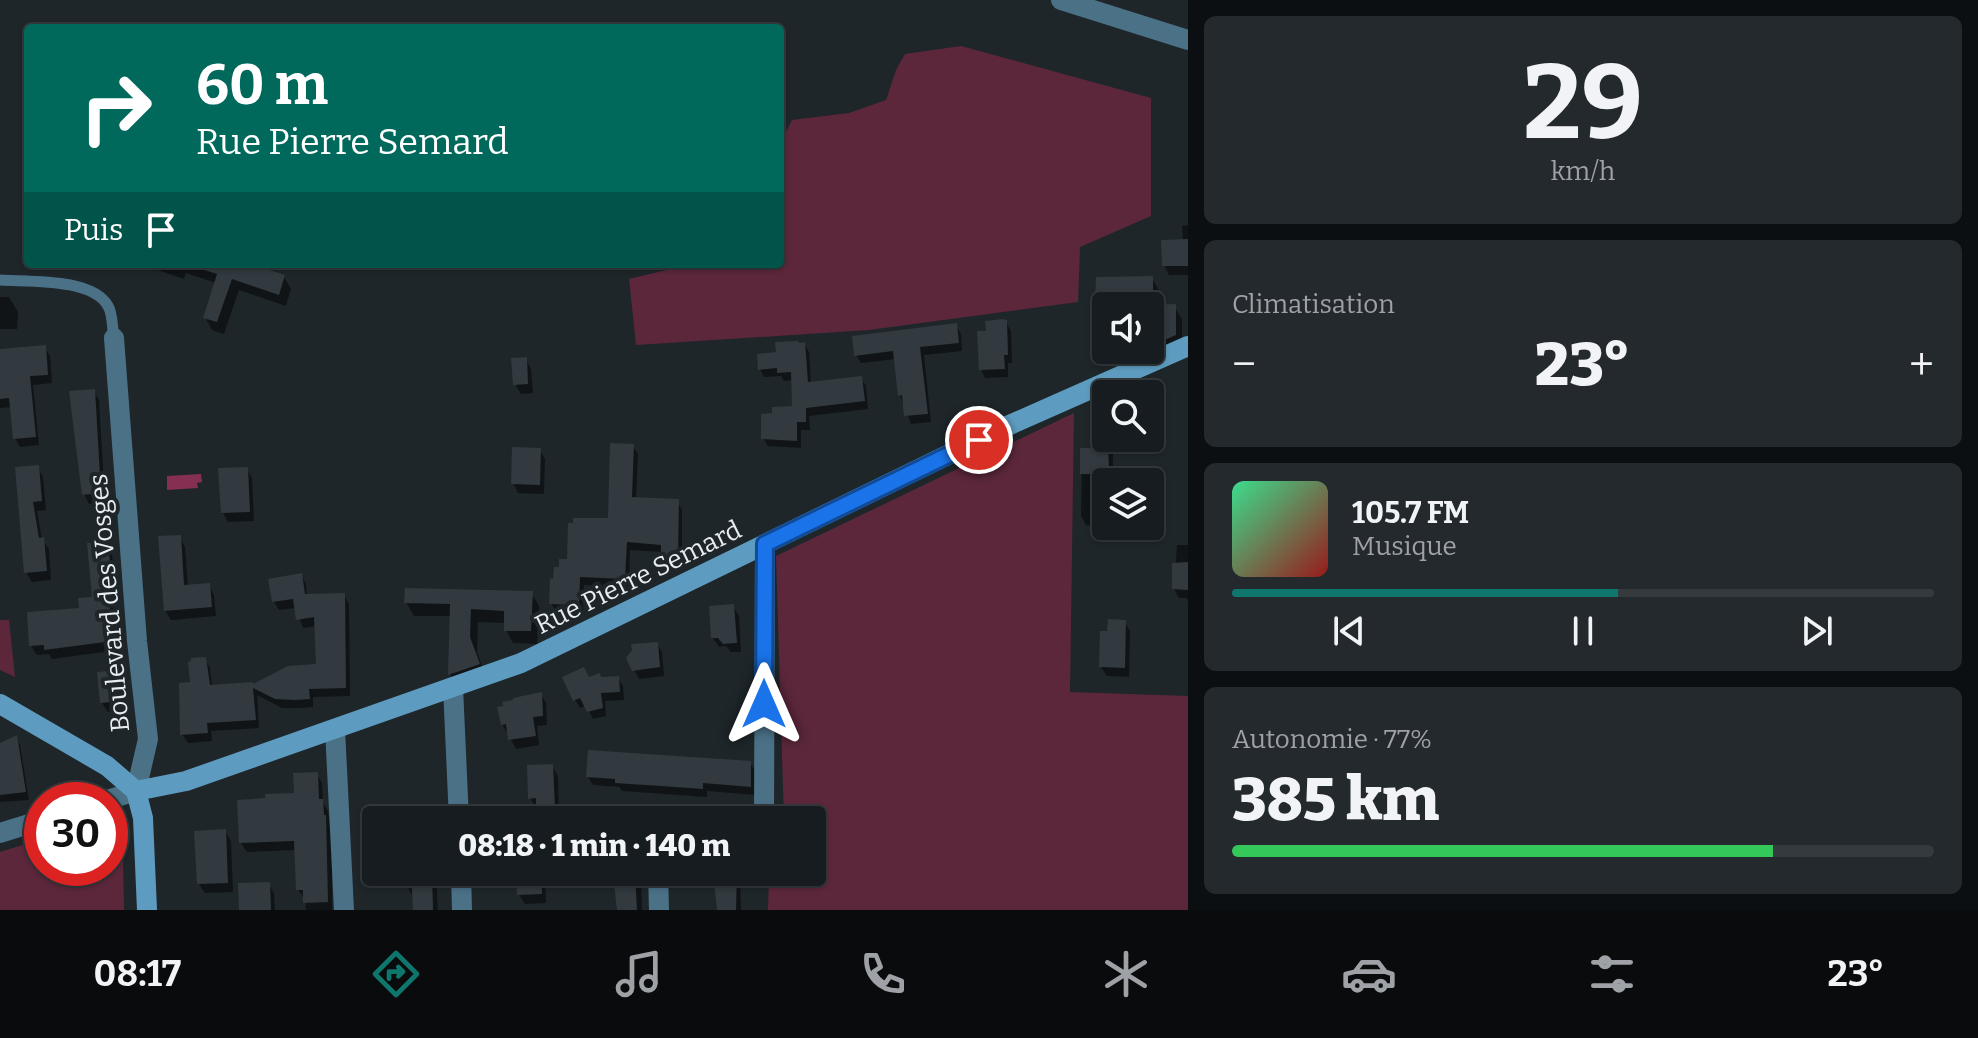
<!DOCTYPE html>
<html lang="fr">
<head>
<meta charset="utf-8">
<style>
  :root { --surface:#161c20; --page:#23292d; --text:#f1f3f6; --muted:#9ea1a5; --line:#353a3e; --accent:#0f766e }
  body { margin:0; font-family:Bitter,serif; background:var(--page); color:var(--text); height:100vh; display:flex; flex-direction:column; font-size:30px; white-space:nowrap }
  * { box-sizing:border-box; margin:0 }
  p { font-size:26px; color:var(--muted) }
  .icon { flex:none; width:44px; height:44px; fill:none; stroke:currentColor; stroke-width:2; stroke-linecap:round; stroke-linejoin:round }
  .map { position:relative; flex:1; overflow:hidden }
  .sheet { display:flex; flex-direction:column; gap:16px; padding:16px; background:#0c0f12; width:790px }
  .sheet>* { flex:none }
  .top-card { position:absolute; left:24px; top:24px; width:760px; height:244px; border-radius:8px; box-shadow:0 2px 6px #0004,0 0 0 2px var(--line); background:#00695c; color:#fff; overflow:hidden }
  .tools { position:absolute; left:1092px; top:292px; display:grid; gap:16px }
  .tools a { display:grid; place-items:center; width:72px; height:72px; border-radius:8px; background:var(--surface); box-shadow:0 2px 6px #0004,0 0 0 2px var(--line); font-size:40px }
  .speed { position:absolute; left:24px; top:782px; display:flex; gap:16px; font-size:40px; font-weight:700; text-align:center }
  .speed>* { display:grid; place-content:center; width:104px; height:104px; border-radius:50%; background:var(--surface); box-shadow:0 2px 6px #0004,0 0 0 2px var(--line); line-height:1 }
  .speed .limit { border:12px solid #d22; background:#fff; color:#111 }
  .pin { position:absolute; display:grid; place-items:center; width:68px; height:68px; color:#fff; margin:-34px; border:4px solid #fff; border-radius:50%; box-shadow:0 2px 8px #0007 }
  .me { position:absolute; width:88px; margin:-44px; rotate:0deg; stroke-linejoin:round; filter:drop-shadow(0 0 6px #0008) }
  .turn { display:flex; align-items:center; gap:28px; height:168px; padding:0 40px; font-size:36px }
  .turn .icon { width:104px; height:104px; stroke-width:2.5 }
  .turn b { display:block; font-size:56px; line-height:68px }
  .then { display:flex; align-items:center; height:76px; padding:0 40px; background:#0003; gap:16px; font-size:30px }
  .big { font-size:60px; font-weight:800; line-height:1.1 }
  .sheet .widget { flex:1; display:flex; flex-direction:column; justify-content:center; gap:12px; min-width:0; padding:0 28px; border-radius:12px; background:var(--page) }
  .sheet .dial { align-items:center; gap:0 }
  .dial b { font-size:104px; line-height:1 }
  .song { display:flex; align-items:center; gap:24px }
  .cover { width:96px; height:96px; border-radius:12px; background:linear-gradient(135deg,hsl(150 70% 55%),hsl(0 70% 35%)) }
  .played { height:8px; border-radius:4px; background:linear-gradient(90deg,var(--accent) 55%,var(--line) 55%) }
  .keys { display:flex; justify-content:space-around; direction:ltr }
  .heat { display:flex; justify-content:space-between; align-items:center; font-size:44px; direction:ltr }
  .charge { height:12px; border-radius:6px; background:linear-gradient(90deg,#34c759 77%,var(--line) 0) }
  .trip { position:absolute; left:362px; top:806px; width:464px; height:80px; border-radius:8px; background:var(--surface); box-shadow:0 2px 6px #0004,0 0 0 2px var(--line); font-weight:800; line-height:80px; text-align:center }
  .dock { display:flex; height:128px; justify-content:space-around; align-items:center; background:#090b0d; color:var(--muted) }
  .dock .icon { width:56px; height:56px }
  .dock .active { color:var(--accent) }
  .dock b { font-size:36px; color:var(--text) }
  main { display:flex; flex:1; min-height:0 }
  .map>svg:first-child { display:block }
  .green { fill:#5c273b }
  .water { fill:#852f52 }
  .shadow { fill:#0007 }
  .building { fill:#323a3f }
  .lines { fill:none; stroke-linecap:round; stroke-linejoin:round }
  .lane { stroke:#4b7187; stroke-width:11 }
  .street { stroke:#4b7187; stroke-width:20 }
  .secondary { stroke:#5d9cc0; stroke-width:20 }
  .route-casing { stroke:#114b97; stroke-width:20 }
  .route { stroke:#1a73e8; stroke-width:14 }
  .labels { text-anchor:middle; stroke-width:8; stroke-linejoin:round; paint-order:stroke }
  .street-label { font-size:26px; fill:#e7edf0; stroke:#1e262a }
</style>
</head>
<body>
<main>
<div class="map">
<svg width="1188" height="910" viewBox="0 0 1188 910">
  <rect width="100%" height="100%" fill="#1e262a"/>
  <path class="green" d="M 961,46 L 1151,98 L 1151,216 L 1080,247 L 1078,302 L 869,330 L 636,345 L 629,279 L 692,264 L 780,264 L 780,144 L 792,120 L 849,113 L 886,100 L 896,70 L 905,54 Z
    M 1074,413 L 1070,692 L 1188,696 L 1188,910 L 768,910 L 769,875 L 776,872 L 812,872 L 812,820 L 784,820 L 776,556 Z
    M 0,620 L 9,620 L 15,677 L 0,670 Z
    M 42,839 L 42,868 L 110,868 L 111,842 L 123,861 L 124,910 L 0,910 L 0,852 Z"/>
  <path class="water" d="M 201,474 L 202,482 L 197,483 L 198,488 L 167,490 L 167,476 Z"/>
  <path class="shadow" d="M 1188,225 L 1188,275 L 1169,275 L 1164,265 L 1183,241 L 1182,226 Z
    M 140,264 L 246,264 L 284,277 L 291,289 L 286,306 L 239,290 L 224,334 L 212,330 L 205,317 L 216,283 L 186,273 L 184,279 Z
    M 1152,278 L 1159,291 L 1159,307 L 1174,306 L 1182,319 L 1182,348 L 1128,373 L 1121,361 L 1121,350 L 1150,350 L 1150,306 L 1106,306 L 1105,329 L 1097,316 L 1098,279 Z
    M 0,297 L 9,297 L 18,312 L 17,329 L 0,329 Z
    M 1006,322 L 1011,331 L 1012,363 L 1008,363 L 1008,377 L 985,378 L 981,369 L 988,333 Z
    M 956,326 L 961,334 L 962,351 L 924,355 L 931,422 L 911,424 L 900,395 L 896,359 L 861,363 L 856,355 Z
    M 804,344 L 809,352 L 811,383 L 861,378 L 866,386 L 868,409 L 809,416 L 810,430 L 801,430 L 801,448 L 768,446 L 763,438 L 794,408 L 794,380 L 784,381 L 781,376 L 764,377 L 760,369 L 778,354 Z
    M 45,348 L 50,356 L 52,383 L 33,385 L 39,445 L 20,447 L 15,438 L 12,407 L 0,408 L 0,378 Z
    M 526,359 L 531,369 L 533,393 L 521,394 L 515,384 Z
    M 94,391 L 99,400 L 105,502 L 89,504 L 84,494 Z
    M 1106,399 L 1106,438 L 1113,438 L 1113,482 L 1106,482 L 1106,526 L 1086,525 L 1081,516 L 1082,450 L 1095,450 L 1095,405 Z
    M 633,446 L 638,454 L 636,499 L 677,501 L 682,510 L 682,568 L 668,568 L 663,559 L 663,552 L 630,550 L 629,587 L 584,585 L 583,613 L 556,612 L 551,603 L 569,561 L 610,520 Z
    M 540,450 L 545,459 L 544,494 L 518,493 L 513,483 Z
    M 38,468 L 43,477 L 46,510 L 37,511 L 42,540 L 49,549 L 51,580 L 32,582 L 26,572 L 17,469 Z
    M 247,469 L 252,478 L 254,521 L 228,522 L 223,513 Z
    M 1112,526 L 1134,526 L 1134,539 L 1122,539 L 1117,526 Z
    M 180,537 L 185,547 L 188,587 L 209,585 L 214,595 L 216,616 L 171,620 L 165,611 Z
    M 107,543 L 112,553 L 115,584 L 111,585 L 118,650 L 52,659 L 49,654 L 37,655 L 31,646 L 79,610 L 80,600 L 95,599 Z
    M 1177,545 L 1188,545 L 1188,601 L 1187,598 L 1179,598 L 1174,589 Z
    M 301,575 L 306,584 L 307,596 L 344,595 L 349,604 L 350,696 L 313,697 L 313,707 L 301,708 L 282,708 L 257,695 L 259,728 L 211,731 L 212,741 L 188,743 L 182,734 L 192,684 L 205,659 L 210,668 L 212,686 L 253,686 L 318,666 L 317,626 L 303,628 L 296,608 L 279,610 L 274,602 Z
    M 531,593 L 539,606 L 537,644 L 513,643 L 506,630 L 506,623 L 478,622 L 477,652 L 486,677 L 458,687 L 450,674 L 452,616 L 414,616 L 406,602 Z
    M 733,606 L 739,616 L 741,652 L 731,652 L 726,646 L 719,647 L 713,638 Z
    M 1125,622 L 1130,631 L 1129,677 L 1107,676 L 1101,667 L 1109,633 Z
    M 657,644 L 662,652 L 664,676 L 639,679 L 628,658 Z
    M 120,672 L 125,682 L 128,710 L 108,712 L 102,703 Z
    M 618,678 L 623,686 L 624,700 L 605,701 L 606,716 L 593,719 L 586,705 L 580,708 L 575,700 L 589,679 Z
    M 541,694 L 546,703 L 547,725 L 537,726 L 539,745 L 516,749 L 502,724 L 505,707 Z
    M 16,738 L 20,745 L 29,800 L 0,802 L 0,745 Z
    M 750,763 L 755,771 L 755,795 L 707,791 L 707,797 L 622,791 L 619,787 L 593,785 L 588,777 Z
    M 552,766 L 558,776 L 559,817 L 543,817 L 530,798 Z
    M 317,774 L 322,783 L 323,803 L 328,811 L 332,845 L 332,910 L 306,910 L 305,899 L 298,890 L 296,850 L 247,852 L 241,843 Z
    M 225,831 L 231,841 L 233,892 L 205,893 L 199,884 Z
    M 406,872 L 436,872 L 438,910 L 415,910 L 412,895 L 407,886 Z
    M 515,872 L 545,872 L 546,903 L 525,904 L 519,895 Z
    M 617,872 L 641,872 L 642,910 L 618,910 Z
    M 716,872 L 740,872 L 741,910 L 717,910 Z
    M 268,884 L 274,893 L 275,910 L 241,910 Z"/>
  <path class="building" d="M 1188,239 L 1188,266 L 1162,266 L 1161,240 Z
    M 195,264 L 251,264 L 285,275 L 279,295 L 232,279 L 217,322 L 203,318 L 217,274 L 195,267 Z
    M 1153,276 L 1153,305 L 1176,304 L 1176,335 L 1153,345 L 1153,306 L 1095,306 L 1096,277 Z
    M 1002,319 L 1007,320 L 1008,355 L 1004,355 L 1005,369 L 979,370 L 977,331 L 986,331 L 985,321 Z
    M 957,323 L 959,343 L 920,347 L 928,414 L 904,416 L 902,395 L 898,396 L 893,351 L 854,356 L 852,336 Z
    M 798,341 L 799,343 L 805,342 L 808,382 L 862,376 L 865,401 L 806,408 L 806,422 L 797,422 L 797,441 L 761,439 L 761,414 L 772,413 L 772,407 L 792,406 L 791,372 L 777,373 L 777,368 L 758,370 L 757,354 L 776,352 L 775,342 Z
    M 46,345 L 48,375 L 30,376 L 36,437 L 13,439 L 9,398 L 0,399 L 0,349 Z
    M 527,357 L 528,384 L 513,385 L 511,358 Z
    M 95,389 L 101,493 L 82,495 L 69,391 Z
    M 1093,438 L 1108,438 L 1109,474 L 1080,474 L 1080,448 L 1093,448 Z
    M 610,443 L 634,444 L 632,497 L 679,499 L 678,560 L 661,560 L 661,545 L 627,542 L 625,579 L 580,577 L 579,605 L 549,604 L 550,578 L 553,579 L 554,567 L 559,567 L 559,559 L 567,559 L 568,523 L 573,523 L 573,518 L 608,518 Z
    M 512,447 L 541,448 L 540,485 L 511,484 Z
    M 39,465 L 42,501 L 33,502 L 39,538 L 44,537 L 47,571 L 24,573 L 15,467 Z
    M 248,467 L 250,512 L 221,513 L 218,468 Z
    M 181,535 L 184,585 L 210,583 L 212,607 L 164,611 L 158,536 Z
    M 108,541 L 111,575 L 107,576 L 113,641 L 44,650 L 44,645 L 29,646 L 27,612 L 79,608 L 78,598 L 92,597 L 87,543 Z
    M 1188,562 L 1188,590 L 1172,589 L 1172,563 Z
    M 302,573 L 305,594 L 345,593 L 346,688 L 309,689 L 310,699 L 295,700 L 275,699 L 253,688 L 256,720 L 207,723 L 208,733 L 180,735 L 179,683 L 190,682 L 188,662 L 191,661 L 191,658 L 206,657 L 210,685 L 253,682 L 253,684 L 288,666 L 316,664 L 314,617 L 296,620 L 293,599 L 272,602 L 268,579 Z
    M 405,588 L 533,591 L 531,631 L 504,631 L 504,611 L 471,609 L 470,637 L 480,664 L 448,675 L 450,604 L 404,603 Z
    M 734,604 L 737,643 L 723,644 L 718,638 L 711,638 L 709,606 Z
    M 1108,619 L 1126,620 L 1125,668 L 1099,667 L 1100,631 L 1107,631 Z
    M 658,642 L 660,667 L 632,671 L 626,658 L 632,650 L 631,644 Z
    M 584,667 L 589,677 L 600,673 L 601,677 L 619,676 L 620,692 L 601,693 L 603,708 L 587,712 L 580,698 L 573,701 L 562,677 Z
    M 121,670 L 124,701 L 100,703 L 97,672 Z
    M 542,692 L 543,716 L 533,717 L 536,736 L 508,740 L 506,724 L 501,725 L 497,707 L 503,706 L 502,702 L 513,700 L 513,698 Z
    M 17,735 L 26,792 L 0,795 L 0,743 Z
    M 588,750 L 751,761 L 751,787 L 703,783 L 703,789 L 661,786 L 615,783 L 615,779 L 586,777 Z
    M 553,764 L 555,808 L 536,808 L 536,798 L 528,799 L 527,765 Z
    M 318,772 L 319,799 L 323,799 L 324,815 L 326,815 L 328,902 L 303,903 L 303,890 L 296,890 L 294,841 L 239,843 L 237,800 L 265,798 L 265,794 L 294,793 L 293,773 Z
    M 226,829 L 228,883 L 197,884 L 194,831 Z
    M 411,872 L 432,872 L 433,910 L 413,910 Z
    M 516,872 L 541,872 L 542,894 L 517,895 Z
    M 616,872 L 635,872 L 637,910 L 617,910 L 614,884 L 616,883 Z
    M 713,872 L 737,872 L 736,910 L 717,910 Z
    M 270,882 L 271,910 L 239,910 L 238,883 Z"/>
  <g class="lines">
    <path class="lane" d="M 0,280 C 30,282 92,278 108,306 C 113,314 112,328 114,338"/>
    <path class="street" d="M 1061,0 L 1188,40
      M 453,687 L 459,820
      M 335,729 L 344,910
      M 107,800 L 136,791 L 148,739 L 137,641 L 114,338
      M 764,820 L 765,544
      M 0,833 L 42,820
      M 461,872 L 462,910
      M 658,872 L 659,910"/>
    <path class="secondary" d="M 0,704 L 107,766 L 136,791
      M 136,791 L 186,781 L 521,663 L 1005,427 L 1188,346
      M 136,791 L 143,818 L 147,910"/>
  </g>
  <g class="lines">
    <defs>
      <path id="route" d="M 764,704 L 765,544 L 979,440"/>
    </defs>
    <use href="#route" class="route-casing"/>
    <use href="#route" class="route"/>
  </g>
  <g class="labels">
    <g class="street-label">
      <text transform="translate(638 577) rotate(-26)" y="9">Rue Pierre Semard</text>
      <text transform="translate(109 603) rotate(-95)" y="9">Boulevard des Vosges</text>
    </g>
  </g>
</svg>
<div class="tools">
<a><svg class="icon" aria-label="sound" viewBox="0 0 24 24"><path d="M4 9h4l5-4v14l-5-4H4zM17 9q2 3 0 6"/></svg></a>
<a><svg class="icon" aria-label="search" viewBox="0 0 24 24"><circle cx="10" cy="10" r="6"/><path d="M15 15l6 6"/></svg></a>
<a><svg class="icon" aria-label="layers" viewBox="0 0 24 24"><path d="M12 4l9 5-9 5-9-5zM3 14l9 5 9-5"/></svg></a>
</div>
<div class="speed"><div class="limit">30</div></div>
<div class="pin" style="left:979px;top:440px;background:#d93025"><svg class="icon" aria-label="arrive" viewBox="0 0 24 24"><path d="M6 21V4h12l-3 4 3 4H6"/></svg></div>
<svg class="me" style="left:764px;top:704px" viewBox="-20 -20 40 40"><path d="M0-17L14 15 0 8-14 15z" fill="#1a73e8" stroke="#fff" stroke-width="4"/></svg>
<div class="trip">08:18 · 1 min · 140 m</div>
<div class="top-card">
<div class="turn"><svg class="icon" aria-label="right" viewBox="0 0 24 24"><path d="M7 20v-9h11M14 6l5 5-5 5"/></svg><div><b>60 m</b>Rue Pierre Semard</div></div>
<div class="then">Puis<svg class="icon" aria-label="arrive" viewBox="0 0 24 24"><path d="M6 21V4h12l-3 4 3 4H6"/></svg></div>
</div>
</div>
<section class="sheet">
<div class="widget dial"><b>29</b><p>km/h</p></div>
<div class="widget"><p>Climatisation</p>
<div class="heat"><a>−</a><b class="big">23°</b><a>+</a></div>
</div>
<div class="widget">
<div class="song"><i class="cover"></i><div><b>105.7 FM</b><p>Musique</p></div></div>
<div class="played"></div>
<div class="keys"><svg class="icon" aria-label="previous" viewBox="0 0 24 24"><path d="M18 5L8 12l10 7zM5 5v14"/></svg><svg class="icon" aria-label="pause" viewBox="0 0 24 24"><path d="M8 5v14M16 5v14"/></svg><svg class="icon" aria-label="next" viewBox="0 0 24 24"><path d="M6 5l10 7-10 7zM19 5v14"/></svg></div>
</div>
<div class="widget"><p>Autonomie · 77%</p><b class="big">385 km</b><div class="charge"></div></div>
</section>
</main>
<nav class="dock">
<b>08:17</b>
<svg class="icon active" aria-label="directions" viewBox="0 0 24 24"><path d="M12 3l9 9-9 9-9-9zM9 14v-3h6M13 9l2 2-2 2"/></svg>
<svg class="icon" aria-label="music" viewBox="0 0 24 24"><path d="M9 18V5l10-2v13"/><circle cx="6" cy="18" r="3"/><circle cx="16" cy="16" r="3"/></svg>
<svg class="icon" aria-label="phone" viewBox="0 0 24 24"><path d="M5 4h4l2 5-3 2q2 4 5 5l2-3 5 2v4C11 20 4 13 5 4z"/></svg>
<svg class="icon" aria-label="climate" viewBox="0 0 24 24"><path d="M12 3v18M4 7l16 10M4 17L20 7"/></svg>
<svg class="icon" aria-label="car" viewBox="0 0 24 24"><path d="M5 17H2v-5l4-1 3-4h7l3 4 3 1v5h-3M9 17h6M6 11h13"/><circle cx="7" cy="17" r="2"/><circle cx="17" cy="17" r="2"/></svg>
<svg class="icon" aria-label="filters" viewBox="0 0 24 24"><path d="M4 7h16M4 17h16"/><circle cx="9" cy="7" r="2"/><circle cx="15" cy="17" r="2"/></svg>
<b>23°</b>
</nav>
</body>
</html>
